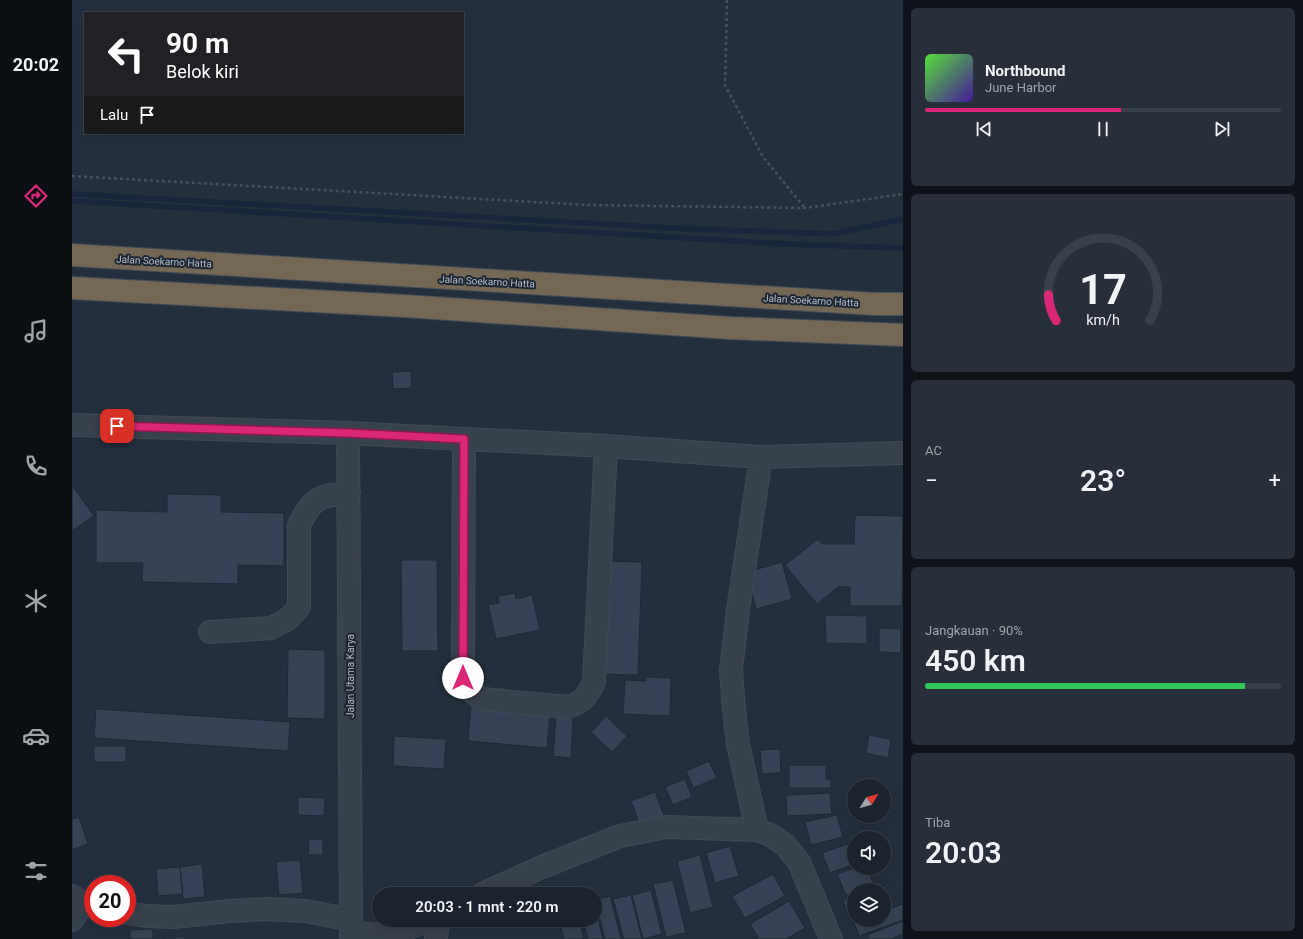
<!DOCTYPE html>
<html lang="id">
<head>
<meta charset="utf-8">
<style>
  :root { --surface:#1b232e; --page:#282f3a; --text:#f1f3f6; --muted:#a0a4aa; --line:#39404a; --accent:#db2777 }
  body { margin:0; font-family:Roboto,sans-serif; background:var(--page); color:var(--text); height:100vh; display:flex; flex-direction:column; font-size:15px; white-space:nowrap }
  * { box-sizing:border-box; margin:0 }
  p { font-size:13px; color:var(--muted) }
  .icon { flex:none; width:22px; height:22px; fill:none; stroke:currentColor; stroke-width:2; stroke-linecap:round; stroke-linejoin:round }
  .map { position:relative; flex:1; overflow:hidden }
  .sheet { display:flex; flex-direction:column; gap:8px; padding:8px; background:#0f1319; width:400px }
  .sheet>* { flex:none }
  .banner { position:absolute; left:12px; top:12px; width:380px; height:122px; border-radius:0px; box-shadow:0 4px 16px #0002,0 0 0 1px var(--line); background:#202124; color:#fff; overflow:hidden }
  .needle { width:26px; rotate:53deg }
  .controls { position:absolute; left:775px; top:779px; display:grid; gap:8px }
  .controls a { display:grid; place-items:center; width:44px; height:44px; border-radius:50%; background:var(--surface); box-shadow:0 4px 16px #0002,0 0 0 1px var(--line); font-size:20px }
  .speed { position:absolute; left:12px; top:875px; display:flex; gap:8px; font-size:20px; font-weight:700; text-align:center }
  .speed>* { display:grid; place-content:center; width:52px; height:52px; border-radius:50%; background:var(--surface); box-shadow:0 4px 16px #0002,0 0 0 1px var(--line); line-height:1 }
  .speed .limit { border:6px solid #d22; background:#fff; color:#111 }
  .pin { position:absolute; display:grid; place-items:center; width:34px; height:34px; color:#fff; margin:-17px; border-radius:8px; box-shadow:0 2px 6px #0006 }
  .me { position:absolute; width:44px; margin:-22px; rotate:0deg; stroke-linejoin:round; filter:drop-shadow(0 0 3px #0008) }
  .turn { display:flex; align-items:center; gap:14px; height:84px; padding:0 16px; font-size:18px }
  .turn .icon { width:52px; height:52px; stroke-width:2.5 }
  .turn b { display:block; font-size:28px; line-height:34px }
  .then { display:flex; align-items:center; height:38px; padding:0 16px; background:#0003; gap:8px; font-size:15px }
  .big { font-size:30px; font-weight:600; line-height:1.1 }
  .sheet .widget { flex:1; display:flex; flex-direction:column; justify-content:center; gap:6px; min-width:0; padding:0 14px; border-radius:6px; background:var(--page) }
  .sheet .dial { align-items:center; gap:0 }
  .dial svg { height:104px; overflow:visible; fill:none; stroke:var(--line); stroke-width:7; stroke-linecap:round; text-anchor:middle }
  .dial text { fill:var(--text); stroke:none }
  .song { display:flex; align-items:center; gap:12px }
  .cover { width:48px; height:48px; border-radius:6px; background:linear-gradient(135deg,hsl(110 70% 55%),hsl(260 70% 35%)) }
  .played { height:4px; border-radius:2px; background:linear-gradient(90deg,var(--accent) 55%,var(--line) 55%) }
  .keys { display:flex; justify-content:space-around; direction:ltr }
  .heat { display:flex; justify-content:space-between; align-items:center; font-size:22px; direction:ltr }
  .charge { height:6px; border-radius:3px; background:linear-gradient(90deg,#34c759 90%,var(--line) 0) }
  .trip { position:absolute; left:300px; top:887px; width:230px; height:40px; border-radius:20px; background:var(--surface); box-shadow:0 4px 16px #0002,0 0 0 1px var(--line); font-weight:600; line-height:40px; text-align:center }
  main { display:flex; flex:1; min-height:0 }
  .tab-bar { display:flex; flex-direction:column; width:72px; justify-content:space-around; align-items:center; background:#0b0e12; color:var(--muted) }
  .tab-bar .icon { width:28px; height:28px }
  .tab-bar .selected { color:var(--accent) }
  .tab-bar b { font-size:18px; color:var(--text) }
  .map>svg:first-child { display:block }
  .lines { fill:none; stroke-linecap:round; stroke-linejoin:round }
  .stream { stroke:#17263c; stroke-width:5.5 }
  .building { fill:#364354; stroke:#1f2835 }
  .minor-casing { stroke:#414a57; stroke-width:24 }
  .highway-casing { stroke:#434c59; stroke-width:24 }
  .path { stroke:#3f5557; stroke-width:2.5; stroke-dasharray:3 3; stroke-linecap:butt }
  .minor { stroke:#38414e; stroke-width:22 }
  .highway { stroke:#746855; stroke-width:22 }
  .route-casing { stroke:#8e194d; stroke-width:10 }
  .route { stroke:#db2777; stroke-width:7 }
  .labels { text-anchor:middle; stroke-width:4; stroke-linejoin:round; paint-order:stroke }
  .street-label { font-size:10px; fill:#b4bcc9; stroke:#1d2633 }
</style>
</head>
<body>
<main>
<nav class="tab-bar">
<b>20:02</b>
<svg class="icon selected" aria-label="directions" viewBox="0 0 24 24"><path d="M12 3l9 9-9 9-9-9zM9 14v-3h6M13 9l2 2-2 2"/></svg>
<svg class="icon" aria-label="music" viewBox="0 0 24 24"><path d="M9 18V5l10-2v13"/><circle cx="6" cy="18" r="3"/><circle cx="16" cy="16" r="3"/></svg>
<svg class="icon" aria-label="phone" viewBox="0 0 24 24"><path d="M5 4h4l2 5-3 2q2 4 5 5l2-3 5 2v4C11 20 4 13 5 4z"/></svg>
<svg class="icon" aria-label="climate" viewBox="0 0 24 24"><path d="M12 3v18M4 7l16 10M4 17L20 7"/></svg>
<svg class="icon" aria-label="car" viewBox="0 0 24 24"><path d="M5 17H2v-5l4-1 3-4h7l3 4 3 1v5h-3M9 17h6M6 11h13"/><circle cx="7" cy="17" r="2"/><circle cx="17" cy="17" r="2"/></svg>
<svg class="icon" aria-label="filters" viewBox="0 0 24 24"><path d="M4 7h16M4 17h16"/><circle cx="9" cy="7" r="2"/><circle cx="15" cy="17" r="2"/></svg>
</nav>
<div class="map">
<svg width="831" height="939" viewBox="0 0 831 939">
  <rect width="100%" height="100%" fill="#242f3e"/>
  <g class="lines">
    <path class="stream" d="M 0,194 L 600,228 L 761,234 L 831,219
      M 0,201 L 713,244 L 831,248"/>
  </g>
  <path class="building" d="M 339,371 L 340,388 L 321,389 L 320,372 Z
    M 0,485 L 22,516 L 0,531 Z
    M 95,494 L 149,495 L 149,512 L 212,513 L 212,566 L 166,565 L 166,584 L 70,582 L 71,563 L 24,563 L 24,510 L 95,512 Z
    M 783,515 L 831,516 L 830,606 L 778,606 L 778,587 L 766,587 L 745,604 L 713,565 L 746,539 L 750,544 L 782,544 Z
    M 329,560 L 365,560 L 366,651 L 330,651 Z
    M 532,561 L 570,562 L 566,675 L 528,674 Z
    M 710,562 L 720,599 L 684,609 L 675,572 Z
    M 443,593 L 444,599 L 460,595 L 468,630 L 424,639 L 416,605 L 427,603 L 426,596 Z
    M 753,615 L 795,616 L 795,644 L 754,643 Z
    M 807,628 L 829,629 L 829,653 L 807,652 Z
    M 216,649 L 253,650 L 253,719 L 215,718 Z
    M 574,677 L 599,678 L 598,716 L 551,714 L 553,680 L 574,681 Z
    M 399,706 L 478,712 L 475,748 L 396,741 Z
    M 24,709 L 218,722 L 216,751 L 22,738 Z
    M 534,716 L 555,736 L 540,752 L 519,732 Z
    M 484,717 L 501,718 L 499,758 L 481,756 Z
    M 797,735 L 819,739 L 816,758 L 794,753 Z
    M 322,736 L 374,739 L 372,769 L 321,766 Z
    M 22,746 L 54,746 L 54,762 L 22,762 Z
    M 708,749 L 709,773 L 690,774 L 688,750 Z
    M 637,761 L 645,778 L 621,788 L 614,771 Z
    M 717,765 L 754,765 L 754,779 L 759,779 L 759,788 L 717,788 Z
    M 613,779 L 620,797 L 601,805 L 593,787 Z
    M 583,792 L 593,818 L 569,828 L 559,801 Z
    M 758,793 L 760,814 L 715,816 L 714,795 Z
    M 226,797 L 253,798 L 252,816 L 226,815 Z
    M 765,815 L 771,837 L 739,845 L 733,822 Z
    M 7,817 L 16,844 L 0,850 L 0,819 Z
    M 237,839 L 251,839 L 251,855 L 236,855 Z
    M 775,844 L 782,864 L 758,873 L 750,853 Z
    M 658,846 L 667,876 L 643,883 L 634,853 Z
    M 628,855 L 641,907 L 618,913 L 605,861 Z
    M 228,860 L 231,893 L 207,895 L 204,862 Z
    M 130,864 L 133,897 L 111,899 L 108,867 Z
    M 108,867 L 111,894 L 86,896 L 84,869 Z
    M 782,868 L 795,868 L 802,886 L 791,890 L 782,890 L 782,893 L 774,896 L 765,874 Z
    M 701,874 L 713,896 L 673,918 L 660,896 Z
    M 601,880 L 614,933 L 594,937 L 581,884 Z
    M 813,886 L 820,906 L 812,908 L 812,890 L 801,890 Z
    M 579,890 L 590,934 L 571,939 L 560,895 Z
    M 559,895 L 570,939 L 552,939 L 541,899 Z
    M 538,896 L 549,939 L 533,939 L 523,900 Z
    M 782,897 L 782,920 L 779,921 L 771,901 Z
    M 717,901 L 733,928 L 714,939 L 687,939 L 678,924 Z
    M 831,904 L 831,920 L 787,936 L 782,922 L 788,920 L 812,920 L 812,911 Z
    M 523,906 L 531,939 L 516,939 L 511,920 L 523,920 Z
    M 831,921 L 831,934 L 818,939 L 797,939 L 795,935 Z
    M 508,923 L 512,939 L 492,939 L 489,928 Z
    M 81,929 L 81,939 L 58,939 L 58,930 Z
    M 113,936 L 113,939 L 92,939 L 92,938 Z"/>
  <g class="lines">
    <defs>
      <path id="minor" d="M 0,425 L 276,433 L 534,446 L 689,457 L 831,453
        M 276,433 L 279,939
        M 392,439 L 391,678 C 395,688 401,693 410,699 L 495,707 C 511,703 515,696 522,682 L 534,446
        M 138,632 L 199,628 L 216,619 L 227,607 L 227,525 C 240,498 248,495 277,493
        M 685,830 L 666,744 L 662,710 L 659,670 L 666,610 L 689,457
        M 410,894 L 470,867 L 548,836 L 595,827 L 685,830 L 699,835 L 714,846 L 727,862 L 759,939
        M 0,896 L 11,904 L 21,906
        M 55,913 L 75,916 L 101,917 L 158,911 L 195,909 L 234,911 L 279,920
        M 0,920 L 11,904
        M 279,933 L 312,935 L 327,932 L 356,920
        M 364,939 L 366,920"/>
      <path id="highway" d="M 0,255 L 803,304 L 831,304
        M 0,288 L 333,306 L 658,328 L 831,335"/>
    </defs>
    <use href="#minor" class="minor-casing"/>
    <use href="#highway" class="highway-casing"/>
    <path class="path" d="M 655,0 L 653,85 L 691,157 L 732,207
      M 0,176 L 516,205 L 733,208 L 831,194"/>
    <use href="#minor" class="minor"/>
    <use href="#highway" class="highway"/>
  </g>
  <g class="lines">
    <defs>
      <path id="route" d="M 45,426 L 276,433 L 392,439 L 391,678"/>
    </defs>
    <use href="#route" class="route-casing"/>
    <use href="#route" class="route"/>
  </g>
  <g class="labels">
    <g class="street-label">
      <text transform="translate(92 261) rotate(3)" y="4">Jalan Soekarno Hatta</text>
      <text transform="translate(415 281) rotate(3)" y="4">Jalan Soekarno Hatta</text>
      <text transform="translate(739 300) rotate(3)" y="4">Jalan Soekarno Hatta</text>
      <text transform="translate(278 676) rotate(-90)" y="4">Jalan Utama Karya</text>
    </g>
  </g>
</svg>
<div class="controls">
<a><svg class="needle" viewBox="-14 -14 28 28"><path d="M0-13l5 13h-10z" fill="#e53935"/><path d="M0 13l5-13h-10z" fill="#a0a4aa"/></svg></a>
<a><svg class="icon" aria-label="sound" viewBox="0 0 24 24"><path d="M4 9h4l5-4v14l-5-4H4zM17 9q2 3 0 6"/></svg></a>
<a><svg class="icon" aria-label="layers" viewBox="0 0 24 24"><path d="M12 4l9 5-9 5-9-5zM3 14l9 5 9-5"/></svg></a>
</div>
<div class="speed"><div class="limit">20</div></div>
<div class="pin" style="left:45px;top:426px;background:#d93025"><svg class="icon" aria-label="arrive" viewBox="0 0 24 24"><path d="M6 21V4h12l-3 4 3 4H6"/></svg></div>
<svg class="me" style="left:391px;top:678px" viewBox="-20 -20 40 40"><circle r="19" fill="#fff"/><path d="M0-13L10 11 0 6-10 11z" fill="#db2777"/></svg>
<div class="trip">20:03 · 1 mnt · 220 m</div>
<div class="banner">
<div class="turn"><svg class="icon" aria-label="left" viewBox="0 0 24 24"><path d="M17 20v-9H6M10 6l-5 5 5 5"/></svg><div><b>90 m</b>Belok kiri</div></div>
<div class="then">Lalu<svg class="icon" aria-label="arrive" viewBox="0 0 24 24"><path d="M6 21V4h12l-3 4 3 4H6"/></svg></div>
</div>
</div>
<section class="sheet">
<div class="widget">
<div class="song"><i class="cover"></i><div><b>Northbound</b><p>June Harbor</p></div></div>
<div class="played"></div>
<div class="keys"><svg class="icon" aria-label="previous" viewBox="0 0 24 24"><path d="M18 5L8 12l10 7zM5 5v14"/></svg><svg class="icon" aria-label="pause" viewBox="0 0 24 24"><path d="M8 5v14M16 5v14"/></svg><svg class="icon" aria-label="next" viewBox="0 0 24 24"><path d="M6 5l10 7-10 7zM19 5v14"/></svg></div>
</div>
<div class="widget dial"><svg viewBox="0 0 100 80">
<path d="M14 69A42 42 0 1 1 86 69"/>
<path d="M14 69A42 42 0 0 1 8 49" stroke="#db2777"/>
<text x="50" y="56" font-size="32" font-weight="700">17</text>
<text x="50" y="72" font-size="11">km/h</text>
</svg></div>
<div class="widget"><p>AC</p>
<div class="heat"><a>−</a><b class="big">23°</b><a>+</a></div>
</div>
<div class="widget"><p>Jangkauan · 90%</p><b class="big">450 km</b><div class="charge"></div></div>
<div class="widget"><p>Tiba</p><b class="big">20:03</b></div>
</section>
</main>
</body>
</html>
